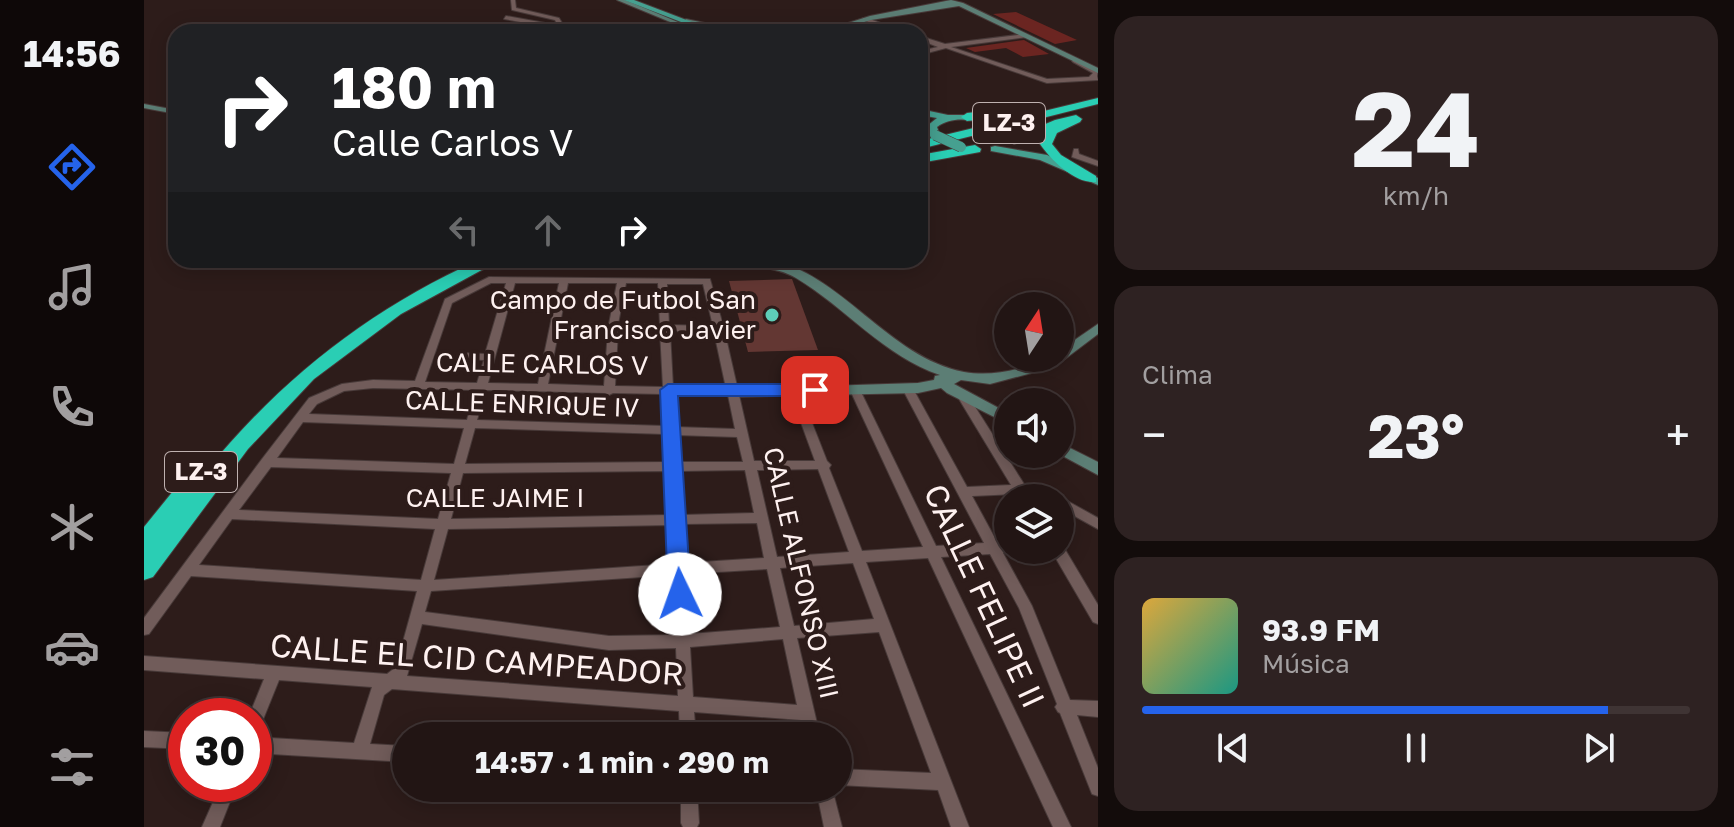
<!DOCTYPE html>
<html lang="es">
<head>
<meta charset="utf-8">
<style>
  :root { --surface:#221514; --page:#2e2222; --text:#f1f3f6; --muted:#a29fa0; --line:#3f3434; --accent:#2563eb }
  body { margin:0; font-family:"Golos Text",sans-serif; background:var(--page); color:var(--text); height:100vh; display:flex; flex-direction:column; font-size:30px; white-space:nowrap }
  * { box-sizing:border-box; margin:0 }
  p { font-size:26px; color:var(--muted) }
  .icon { flex:none; width:44px; height:44px; fill:none; stroke:currentColor; stroke-width:2; stroke-linecap:round; stroke-linejoin:round }
  .map { position:relative; flex:1; overflow:hidden }
  .drawer { display:flex; flex-direction:column; gap:16px; padding:16px; background:#130c0b; width:636px }
  .drawer>* { flex:none }
  .top-card { position:absolute; left:24px; top:24px; width:760px; height:244px; border-radius:24px; box-shadow:0 4px 20px #0003,0 0 0 2px var(--line); background:#202124; color:#fff; overflow:hidden }
  .needle { width:52px; rotate:12deg }
  .fabs { position:absolute; left:850px; top:292px; display:grid; gap:16px }
  .fabs a { display:grid; place-items:center; width:80px; height:80px; border-radius:50%; background:var(--surface); box-shadow:0 4px 20px #0003,0 0 0 2px var(--line); font-size:40px }
  .speed { position:absolute; left:24px; top:698px; display:flex; gap:16px; font-size:40px; font-weight:700; text-align:center }
  .speed>* { display:grid; place-content:center; width:104px; height:104px; border-radius:50%; background:var(--surface); box-shadow:0 4px 20px #0003,0 0 0 2px var(--line); line-height:1 }
  .speed .limit { border:12px solid #d22; background:#fff; color:#111 }
  .pin { position:absolute; display:grid; place-items:center; width:68px; height:68px; color:#fff; margin:-34px; border-radius:16px; box-shadow:0 4px 12px #0006 }
  .me { position:absolute; width:88px; margin:-44px; rotate:357deg; stroke-linejoin:round; filter:drop-shadow(0 0 6px #0008) }
  .turn { display:flex; align-items:center; gap:28px; height:168px; padding:0 32px; font-size:36px }
  .turn .icon { width:104px; height:104px; stroke-width:2.5 }
  .turn b { display:block; font-size:56px; line-height:68px }
  .lanes { display:flex; align-items:center; height:76px; padding:0 32px; background:#0003; justify-content:center; gap:40px; direction:ltr }
  .lanes .off { opacity:.35 }
  .big { font-size:60px; font-weight:700; line-height:1.1 }
  .drawer .tile { flex:1; display:flex; flex-direction:column; justify-content:center; gap:12px; min-width:0; padding:0 28px; border-radius:24px; background:var(--page) }
  .drawer .dial { align-items:center; gap:0 }
  .dial b { font-size:104px; line-height:1 }
  .song { display:flex; align-items:center; gap:24px }
  .cover { width:96px; height:96px; border-radius:12px; background:linear-gradient(135deg,hsl(40 70% 55%),hsl(170 70% 35%)) }
  .played { height:8px; border-radius:4px; background:linear-gradient(90deg,var(--accent) 85%,var(--line) 85%) }
  .keys { display:flex; justify-content:space-around; direction:ltr }
  .heat { display:flex; justify-content:space-between; align-items:center; font-size:44px; direction:ltr }
  .trip { position:absolute; left:248px; top:722px; width:460px; height:80px; border-radius:40px; background:var(--surface); box-shadow:0 4px 20px #0003,0 0 0 2px var(--line); font-weight:700; line-height:80px; text-align:center }
  main { display:flex; flex:1; min-height:0 }
  .tabs { display:flex; flex-direction:column; width:144px; justify-content:space-around; align-items:center; background:#0e0808; color:var(--muted) }
  .tabs .icon { width:56px; height:56px }
  .tabs .active { color:var(--accent) }
  .tabs b { font-size:36px; color:var(--text) }
  .map>svg:first-child { display:block }
  .green { fill:#633733 }
  .building { fill:#6b2521 }
  .lines { fill:none; stroke-linecap:round; stroke-linejoin:round }
  .street-casing { stroke:#483a39; stroke-width:2 }
  .secondary-casing { stroke:#483a39; stroke-width:2 }
  .primary-casing { stroke:#483a39; stroke-width:2 }
  .highway-casing { stroke:#483a39; stroke-width:2 }
  .street { fill:#715c5a; fill-rule:evenodd }
  .secondary { fill:#5c7e75; fill-rule:evenodd }
  .primary { fill:#46a090; fill-rule:evenodd }
  .highway { fill:#2aceb4; fill-rule:evenodd }
  .primary-bridge-casing { stroke:#483a39; stroke-width:11; stroke-linecap:butt }
  .primary-bridge { stroke:#46a090; stroke-width:10 }
  .route { fill:#2563eb; stroke:#184099; stroke-width:2 }
  .poi-dot { fill:#5eceb8; stroke:#2d1c1a; stroke-width:3 }
  .labels { text-anchor:middle; stroke-width:8; stroke-linejoin:round; paint-order:stroke }
  .shield { fill:#2d1c1a; stroke:#bfb1b0; stroke-width:2 }
  .shield-label { font-size:24px; font-weight:bold; fill:#fef1f0 }
  .poi-label { font-size:26px; fill:#fef1f0; stroke:#2d1c1a; text-anchor:end }
  .street-label { font-size:26px; fill:#fef1f0; stroke:#2d1c1a }
  .near-street-label { font-size:32px; fill:#fef1f0; stroke:#2d1c1a }
</style>
</head>
<body>
<main>
<nav class="tabs">
<b>14:56</b>
<svg class="icon active" aria-label="directions" viewBox="0 0 24 24"><path d="M12 3l9 9-9 9-9-9zM9 14v-3h6M13 9l2 2-2 2"/></svg>
<svg class="icon" aria-label="music" viewBox="0 0 24 24"><path d="M9 18V5l10-2v13"/><circle cx="6" cy="18" r="3"/><circle cx="16" cy="16" r="3"/></svg>
<svg class="icon" aria-label="phone" viewBox="0 0 24 24"><path d="M5 4h4l2 5-3 2q2 4 5 5l2-3 5 2v4C11 20 4 13 5 4z"/></svg>
<svg class="icon" aria-label="climate" viewBox="0 0 24 24"><path d="M12 3v18M4 7l16 10M4 17L20 7"/></svg>
<svg class="icon" aria-label="car" viewBox="0 0 24 24"><path d="M5 17H2v-5l4-1 3-4h7l3 4 3 1v5h-3M9 17h6M6 11h13"/><circle cx="7" cy="17" r="2"/><circle cx="17" cy="17" r="2"/></svg>
<svg class="icon" aria-label="filters" viewBox="0 0 24 24"><path d="M4 7h16M4 17h16"/><circle cx="9" cy="7" r="2"/><circle cx="15" cy="17" r="2"/></svg>
</nav>
<div class="map">
<svg width="954" height="827" viewBox="0 0 954 827">
  <rect width="100%" height="100%" fill="#2d1c1a"/>
  <path class="green" d="M 648,279 L 674,350 L 604,352 L 585,281 Z"/>
  <path class="building" d="M 872,12 L 909,29 L 933,40 L 911,44 L 849,14 Z
    M 880,40 L 905,54 L 879,57 L 862,48 L 831,52 L 822,48 Z"/>
  <g class="lines">
    <defs>
      <path id="street" d="M 367,0 L 371,0 L 372,8 L 415,18 L 418,23 L 413,24 L 411,20 L 368,10 Z
        M 362,16 L 440,30 L 443,32 L 431,32 L 360,19 Z
        M 719,18 L 723,18 L 761,32 L 753,32 L 719,20 Z
        M 346,27 L 381,30 L 384,32 L 344,30 Z
        M 554,29 L 556,32 L 549,32 Z
        M 881,34 L 883,37 L 807,47 L 903,79 L 945,77 L 949,73 L 929,62 L 928,61 L 931,59 L 954,71 L 953,76 L 954,80 L 903,83 L 802,48 L 776,55 L 776,51 L 794,47 L 776,40 L 776,36 L 801,44 Z
        M 930,149 L 934,149 L 935,154 L 954,161 L 954,166 L 928,157 Z
        M 345,277 L 566,279 L 580,329 L 610,461 L 671,461 L 645,390 L 650,386 L 654,387 L 683,461 L 687,465 L 685,468 L 718,551 L 779,547 L 706,390 L 711,386 L 716,390 L 792,546 L 840,543 L 758,388 L 763,384 L 767,385 L 823,487 L 867,485 L 812,394 L 817,390 L 821,391 L 880,484 C 894,483 905,487 915,498 L 920,499 L 954,518 L 954,529 L 916,508 L 916,498 L 899,498 L 890,493 L 885,493 L 888,498 L 876,498 L 873,494 L 828,496 L 853,542 L 864,542 L 864,550 L 869,550 L 859,553 L 888,606 L 926,700 L 954,701 L 954,717 L 933,715 L 954,768 L 954,796 L 948,794 L 916,713 L 914,712 L 911,707 L 913,704 L 875,608 L 846,554 L 797,557 L 927,827 L 909,827 L 784,558 L 722,562 L 825,827 L 807,827 L 794,790 L 694,785 L 694,769 L 787,773 L 735,632 L 653,638 L 676,736 L 660,736 L 657,720 L 550,712 L 552,736 L 536,736 L 535,711 L 248,689 L 240,695 L 226,744 L 262,746 L 262,762 L 110,753 L 110,737 L 210,743 L 228,687 L 135,680 L 116,727 L 110,730 L 110,716 L 105,716 L 120,679 L 0,670 L 0,656 L 243,674 L 252,667 L 273,591 L 47,576 L 5,634 L 0,635 L 0,618 L 118,459 L 165,398 L 198,384 L 229,380 L 271,381 L 301,299 ZM 347,283 L 362,283 L 341,354 L 320,353 L 315,356 L 320,359 L 340,360 L 333,383 L 281,382 L 308,303 ZM 371,283 L 415,283 L 394,384 L 344,383 ZM 424,283 L 473,283 L 465,324 L 416,323 ZM 482,283 L 514,283 L 516,325 L 474,324 ZM 523,284 L 559,284 L 569,326 L 525,325 ZM 415,329 L 464,330 L 460,386 L 404,384 ZM 474,330 L 516,331 L 519,387 L 471,386 ZM 526,331 L 570,332 L 582,388 L 529,387 ZM 229,388 L 331,390 L 323,420 L 165,414 L 173,404 L 200,391 ZM 342,390 L 461,393 L 465,395 L 469,393 L 519,394 L 521,426 L 333,420 ZM 530,394 L 584,395 L 591,429 L 532,427 ZM 159,422 L 320,428 L 310,464 L 133,458 ZM 331,428 L 521,434 L 522,462 L 321,464 ZM 532,435 L 593,437 L 599,462 L 534,462 ZM 127,467 L 307,473 L 294,519 L 95,510 ZM 674,469 L 705,552 L 633,557 L 613,470 ZM 601,470 L 610,513 L 538,515 L 535,471 ZM 523,471 L 525,515 L 307,519 L 319,473 ZM 88,519 L 291,529 L 277,580 L 55,565 ZM 613,523 L 620,558 L 541,563 L 538,524 ZM 526,525 L 528,564 L 290,580 L 304,529 ZM 709,563 L 730,619 L 650,626 L 636,568 ZM 623,569 L 636,627 L 545,634 L 541,574 ZM 528,575 L 531,635 L 465,636 L 281,612 L 287,591 ZM 278,624 L 465,650 L 532,648 L 534,696 L 263,676 ZM 639,639 L 653,705 L 549,697 L 546,647 Z
        M 916,545 L 919,546 L 954,605 L 954,624 L 949,622 L 907,550 L 916,550 Z
        M 0,731 L 42,733 L 42,749 L 0,747 Z
        M 77,784 L 93,784 L 76,827 L 58,827 Z
        M 537,788 L 553,788 L 555,823 L 553,827 L 539,827 L 537,823 Z
        M 672,788 L 688,788 L 698,827 L 680,827 Z"/>
      <path id="secondary" d="M 473,0 L 481,0 L 553,30 L 548,31 Z
        M 807,0 L 819,3 L 954,68 L 954,73 L 815,6 L 727,20 L 686,32 L 676,32 L 726,16 Z
        M 542,19 L 594,30 L 597,32 L 585,32 L 540,22 Z
        M 0,104 L 32,110 L 32,114 L 0,108 Z
        M 600,260 C 608,260 617,259 625,260 C 695,271 745,358 820,372 C 843,376 866,372 887,365 C 898,361 904,358 916,358 L 916,350 L 954,324 L 954,334 L 921,359 L 899,370 L 846,384 L 817,380 L 810,384 L 864,413 L 864,424 L 803,393 L 797,388 L 774,393 L 589,397 L 584,395 L 582,392 L 584,389 L 774,383 L 790,380 L 791,376 L 796,375 C 741,357 701,307 652,278 C 636,268 615,269 600,260 Z
        M 916,443 L 954,462 L 954,475 L 915,454 Z"/>
      <path id="primary" d="M 480,0 L 490,0 L 574,32 L 563,32 Z
        M 776,109 L 804,115 L 831,115 L 851,121 L 846,124 C 828,120 809,115 793,127 L 796,135 L 791,138 L 786,135 L 783,126 L 793,118 L 776,115 Z
        M 851,146 L 903,155 L 954,178 L 954,185 L 896,160 L 847,151 L 847,147 Z"/>
      <path id="highway" d="M 954,98 L 954,104 L 776,149 L 776,141 Z
        M 859,109 L 863,110 L 863,116 L 823,121 L 817,117 L 823,113 Z
        M 932,115 L 938,119 L 936,122 L 913,133 L 908,144 L 917,155 L 952,176 L 952,182 C 931,184 907,160 896,144 L 901,132 L 870,144 L 864,140 L 911,120 Z
        M 831,145 L 837,149 L 836,152 L 776,163 L 776,155 Z
        M 335,260 L 356,260 L 257,314 L 170,379 L 104,449 L 9,577 L 0,580 L 0,527 L 47,469 L 55,467 L 63,470 C 138,378 226,309 335,260 Z"/>
    </defs>
    <use href="#street" class="street-casing"/>
    <use href="#secondary" class="secondary-casing"/>
    <use href="#primary" class="primary-casing"/>
    <use href="#highway" class="highway-casing"/>
    <use href="#street" class="street"/>
    <use href="#secondary" class="secondary"/>
    <use href="#primary" class="primary"/>
    <use href="#highway" class="highway"/>
    <defs>
      <path id="primary-bridge" d="M 846,121 L 868,133
        M 791,135 L 817,147"/>
    </defs>
    <use href="#primary-bridge" class="primary-bridge-casing"/>
    <use href="#primary-bridge" class="primary-bridge"/>
  </g>
  <path class="route" d="M 524,384 L 671,384 L 680,390 L 671,396 L 534,396 L 547,594 L 544,601 L 536,604 L 528,601 L 524,594 L 516,390 Z"/>
  <circle class="poi-dot" cx="628" cy="315" r="8"/>
  <g class="labels">
    <g class="shield">
      <rect x="829" y="103" width="72" height="40" rx="6"/>
      <rect x="21" y="452" width="72" height="40" rx="6"/>
    </g>
    <g class="shield-label">
      <text x="865" y="131">LZ-3</text>
      <text x="57" y="480">LZ-3</text>
    </g>
    <g class="poi-label">
      <text x="612" y="309">Campo de Futbol San<tspan x="612" dy="30">Francisco Javier</tspan></text>
    </g>
    <g class="street-label">
      <text transform="translate(398 364) rotate(1)" y="9">CALLE CARLOS V</text>
      <text transform="translate(378 404) rotate(2)" y="9">CALLE ENRIQUE IV</text>
      <text x="351" y="507">CALLE JAIME I</text>
      <text transform="translate(657 573) rotate(77)" y="9">CALLE ALFONSO XIII</text>
    </g>
    <g class="near-street-label">
      <text transform="translate(840 596) rotate(65)" y="11">CALLE FELIPE II</text>
      <text transform="translate(333 660) rotate(4)" y="11">CALLE EL CID CAMPEADOR</text>
    </g>
  </g>
</svg>
<div class="fabs">
<a><svg class="needle" viewBox="-14 -14 28 28"><path d="M0-13l5 13h-10z" fill="#e53935"/><path d="M0 13l5-13h-10z" fill="#a29fa0"/></svg></a>
<a><svg class="icon" aria-label="sound" viewBox="0 0 24 24"><path d="M4 9h4l5-4v14l-5-4H4zM17 9q2 3 0 6"/></svg></a>
<a><svg class="icon" aria-label="layers" viewBox="0 0 24 24"><path d="M12 4l9 5-9 5-9-5zM3 14l9 5 9-5"/></svg></a>
</div>
<div class="speed"><div class="limit">30</div></div>
<div class="pin" style="left:671px;top:390px;background:#d93025"><svg class="icon" aria-label="arrive" viewBox="0 0 24 24"><path d="M6 21V4h12l-3 4 3 4H6"/></svg></div>
<svg class="me" style="left:536px;top:594px" viewBox="-20 -20 40 40"><circle r="19" fill="#fff"/><path d="M0-13L10 11 0 6-10 11z" fill="#2563eb"/></svg>
<div class="trip">14:57 · 1 min · 290 m</div>
<div class="top-card">
<div class="turn"><svg class="icon" aria-label="right" viewBox="0 0 24 24"><path d="M7 20v-9h11M14 6l5 5-5 5"/></svg><div><b>180 m</b>Calle Carlos V</div></div>
<div class="lanes"><svg class="icon off" aria-label="left" viewBox="0 0 24 24"><path d="M17 20v-9H6M10 6l-5 5 5 5"/></svg><svg class="icon off" aria-label="ahead" viewBox="0 0 24 24"><path d="M12 20V5M6 11l6-6 6 6"/></svg><svg class="icon" aria-label="right" viewBox="0 0 24 24"><path d="M7 20v-9h11M14 6l5 5-5 5"/></svg></div>
</div>
</div>
<section class="drawer">
<div class="tile dial"><b>24</b><p>km/h</p></div>
<div class="tile"><p>Clima</p>
<div class="heat"><a>−</a><b class="big">23°</b><a>+</a></div>
</div>
<div class="tile">
<div class="song"><i class="cover"></i><div><b>93.9 FM</b><p>Música</p></div></div>
<div class="played"></div>
<div class="keys"><svg class="icon" aria-label="previous" viewBox="0 0 24 24"><path d="M18 5L8 12l10 7zM5 5v14"/></svg><svg class="icon" aria-label="pause" viewBox="0 0 24 24"><path d="M8 5v14M16 5v14"/></svg><svg class="icon" aria-label="next" viewBox="0 0 24 24"><path d="M6 5l10 7-10 7zM19 5v14"/></svg></div>
</div>
</section>
</main>
</body>
</html>
